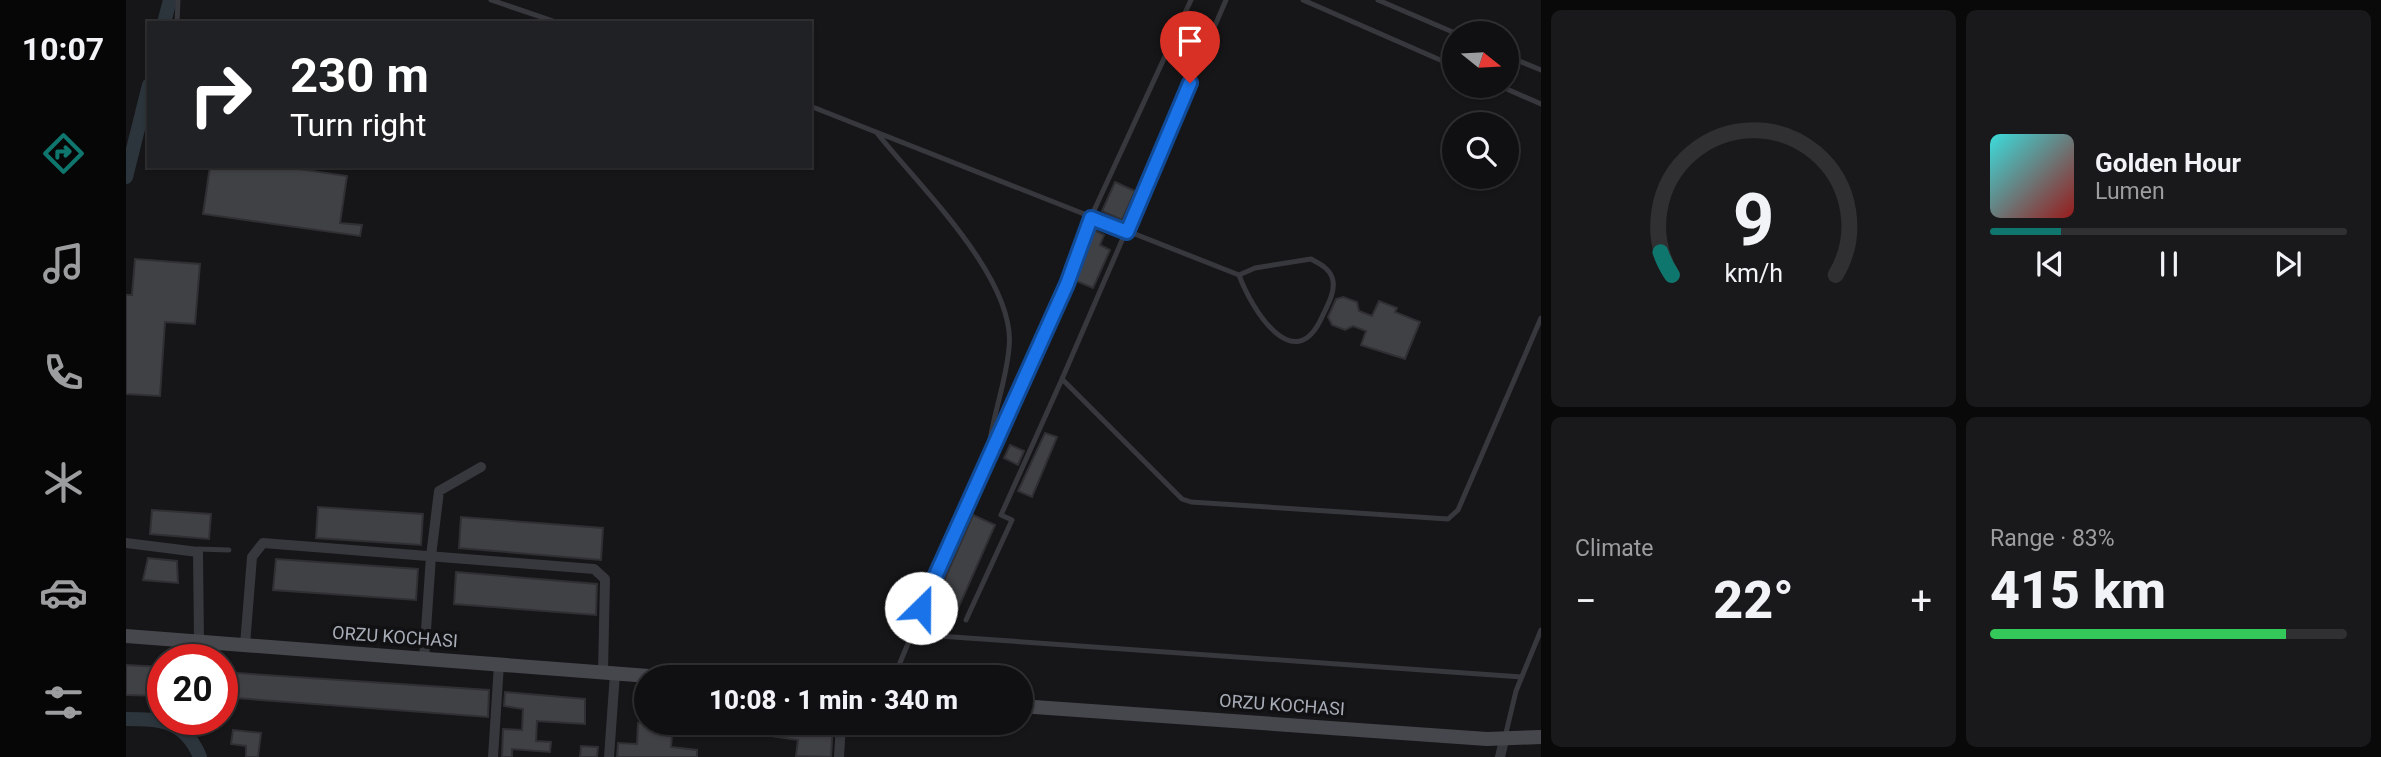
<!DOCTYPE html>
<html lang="en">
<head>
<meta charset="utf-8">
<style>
  :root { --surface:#101012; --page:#19191b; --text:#f1f3f6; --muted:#9c9d9f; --line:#303032; --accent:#0f766e }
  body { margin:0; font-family:Roboto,sans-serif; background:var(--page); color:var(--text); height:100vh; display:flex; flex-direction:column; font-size:26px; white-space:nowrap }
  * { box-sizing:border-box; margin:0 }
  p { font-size:23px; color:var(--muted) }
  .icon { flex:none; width:38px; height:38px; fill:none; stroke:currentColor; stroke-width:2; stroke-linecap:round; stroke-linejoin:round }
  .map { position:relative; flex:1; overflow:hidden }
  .drawer { display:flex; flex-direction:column; gap:10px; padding:10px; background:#09090a; width:840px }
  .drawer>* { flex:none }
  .hud { position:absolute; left:21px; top:21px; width:665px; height:147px; border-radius:0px; box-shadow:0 2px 5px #0004,0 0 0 2px var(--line); background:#202124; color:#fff; overflow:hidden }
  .needle { width:46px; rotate:108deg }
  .fabs { position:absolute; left:1316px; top:21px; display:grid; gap:14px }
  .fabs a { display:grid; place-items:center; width:77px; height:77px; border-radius:50%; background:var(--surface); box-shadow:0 2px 5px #0004,0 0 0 2px var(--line); font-size:35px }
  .speed { position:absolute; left:21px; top:644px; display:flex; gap:14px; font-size:35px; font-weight:700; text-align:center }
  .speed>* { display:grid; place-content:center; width:91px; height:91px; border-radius:50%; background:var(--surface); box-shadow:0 2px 5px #0004,0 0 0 2px var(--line); line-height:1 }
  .speed .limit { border:10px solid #d22; background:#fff; color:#111 }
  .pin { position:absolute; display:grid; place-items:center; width:60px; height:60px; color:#fff; margin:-72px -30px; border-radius:50% 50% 50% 0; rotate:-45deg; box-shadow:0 0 7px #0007 }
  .pin .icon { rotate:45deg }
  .me { position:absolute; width:77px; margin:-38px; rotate:23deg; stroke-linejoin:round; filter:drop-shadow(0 0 5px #0008) }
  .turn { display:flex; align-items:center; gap:24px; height:147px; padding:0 28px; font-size:32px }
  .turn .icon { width:91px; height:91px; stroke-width:2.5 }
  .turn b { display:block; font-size:49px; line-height:60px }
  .big { font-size:52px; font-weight:800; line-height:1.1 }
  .drawer .widget { flex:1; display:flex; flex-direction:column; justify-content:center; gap:10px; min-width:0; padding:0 24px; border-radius:10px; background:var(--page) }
  .drawer .dial { align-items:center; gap:0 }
  .dial svg { height:182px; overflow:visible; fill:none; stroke:var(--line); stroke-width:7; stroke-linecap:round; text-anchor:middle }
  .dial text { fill:var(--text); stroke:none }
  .song { display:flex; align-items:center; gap:21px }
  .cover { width:84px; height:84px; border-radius:10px; background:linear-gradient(135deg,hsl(180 70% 55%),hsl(0 70% 35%)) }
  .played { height:7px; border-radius:4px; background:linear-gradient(90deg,var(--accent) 20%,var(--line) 20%) }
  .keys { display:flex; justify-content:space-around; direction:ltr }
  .heat { display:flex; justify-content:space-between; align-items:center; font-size:38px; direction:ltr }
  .charge { height:10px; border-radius:5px; background:linear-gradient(90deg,#34c759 83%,var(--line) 0) }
  .drawer .tiles { flex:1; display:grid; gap:10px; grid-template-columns:repeat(2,1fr) }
  .trip { position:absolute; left:508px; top:665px; width:399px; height:70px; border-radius:35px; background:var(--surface); box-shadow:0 2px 5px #0004,0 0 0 2px var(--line); font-weight:800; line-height:70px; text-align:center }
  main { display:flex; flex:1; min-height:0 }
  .tab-bar { display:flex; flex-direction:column; width:126px; justify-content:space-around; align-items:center; background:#060607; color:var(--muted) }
  .tab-bar .icon { width:49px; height:49px }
  .tab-bar .selected { color:var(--accent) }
  .tab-bar b { font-size:32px; color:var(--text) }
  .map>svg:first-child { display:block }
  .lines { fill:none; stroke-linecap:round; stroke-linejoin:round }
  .canal { stroke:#2c353c; stroke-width:14 }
  .building { fill:#404145; stroke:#303034; stroke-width:2 }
  .service { stroke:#37383d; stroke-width:5 }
  .minor { stroke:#37383d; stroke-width:10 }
  .secondary { stroke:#45474d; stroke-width:14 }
  .route-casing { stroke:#114b97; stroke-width:18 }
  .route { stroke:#1a73e8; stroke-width:12 }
  .labels { text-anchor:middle; stroke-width:7; stroke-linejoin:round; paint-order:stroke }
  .street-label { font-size:18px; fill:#a8adb8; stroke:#111113 }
</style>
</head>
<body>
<main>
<nav class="tab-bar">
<b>10:07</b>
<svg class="icon selected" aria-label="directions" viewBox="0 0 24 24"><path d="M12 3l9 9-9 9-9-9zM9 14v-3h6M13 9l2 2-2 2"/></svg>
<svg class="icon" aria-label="music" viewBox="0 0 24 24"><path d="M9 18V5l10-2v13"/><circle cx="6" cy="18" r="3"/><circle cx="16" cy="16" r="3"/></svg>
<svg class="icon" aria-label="phone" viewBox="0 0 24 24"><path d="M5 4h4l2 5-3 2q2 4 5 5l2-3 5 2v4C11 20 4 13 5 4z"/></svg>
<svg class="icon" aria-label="climate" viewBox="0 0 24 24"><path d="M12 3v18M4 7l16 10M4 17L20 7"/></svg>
<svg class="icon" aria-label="car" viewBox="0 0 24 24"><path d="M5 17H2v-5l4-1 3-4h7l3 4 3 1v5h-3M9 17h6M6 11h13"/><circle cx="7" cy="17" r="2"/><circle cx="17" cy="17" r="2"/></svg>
<svg class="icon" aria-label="filters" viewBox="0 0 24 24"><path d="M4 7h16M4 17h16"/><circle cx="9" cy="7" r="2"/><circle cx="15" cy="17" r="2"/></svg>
</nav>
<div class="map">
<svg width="1415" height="757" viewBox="0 0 1415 757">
  <rect width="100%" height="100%" fill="#161618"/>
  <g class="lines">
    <path class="canal" d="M 38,23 L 44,0
      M 0,177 L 23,85
      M 0,719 C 34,719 59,720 74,757"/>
  </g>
  <path class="building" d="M 84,166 L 159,169 L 160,167 L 221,176 L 214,223 L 236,225 L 234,236 L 77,214 Z
    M 989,182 L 1009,191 L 996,220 L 976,211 Z
    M 968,230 L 978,235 L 974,245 L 984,250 L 967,288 L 948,280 Z
    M 9,259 L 74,264 L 69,324 L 39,322 L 34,396 L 0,394 L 0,295 L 6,295 Z
    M 1217,297 L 1231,302 L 1233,311 L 1246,316 L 1253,301 L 1271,308 L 1269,312 L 1294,322 L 1279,359 L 1235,345 L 1240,331 L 1227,326 L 1219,330 L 1206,325 L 1202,317 L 1210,299 Z
    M 919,433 L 931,437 L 906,497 L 892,491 Z
    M 884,445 L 898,451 L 892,465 L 878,458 Z
    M 192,507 L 297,514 L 295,545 L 190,538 Z
    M 26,510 L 85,514 L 83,539 L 24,534 Z
    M 847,515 L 869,525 L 827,620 L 805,610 Z
    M 335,517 L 477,528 L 475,560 L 333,548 Z
    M 22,558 L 51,561 L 52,583 L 17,580 Z
    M 150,559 L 292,569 L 290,600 L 147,590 Z
    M 330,572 L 471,584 L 470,615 L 328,604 Z
    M 0,665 L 37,667 L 37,696 L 0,695 Z
    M 96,672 L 363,690 L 362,717 L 96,697 Z
    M 379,692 L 459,699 L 459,724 L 411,721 L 410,741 L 425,742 L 424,752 L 386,749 L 386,757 L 376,757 L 377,729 L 396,730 L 397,709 L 378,706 Z
    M 512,723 L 547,723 L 545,747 L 571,750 L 571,757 L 491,757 L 492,743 L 511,744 Z
    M 584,723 L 617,723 L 618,736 L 583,734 Z
    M 638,723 L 652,723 L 652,728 L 673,729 L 673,723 L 707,723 L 705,757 L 670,756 L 672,740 L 637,735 Z
    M 107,730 L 135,733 L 132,757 L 120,757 L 120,746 L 105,744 Z
    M 455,746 L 472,747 L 471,757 L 454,757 Z"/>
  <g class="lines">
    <path class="service" d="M 365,0 L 433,23
      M 1100,0 L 936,379 L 1056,499 L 1065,502 L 1322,519 L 1332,510 L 1415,318
      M 1177,0 L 1328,66
      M 1252,0 L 1329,33
      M 51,23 L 52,0
      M 1381,56 L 1415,70
      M 1374,86 L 1415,104
      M 684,106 L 1113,275 L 1129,268 L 1185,259 C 1194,264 1205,269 1207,281 C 1209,293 1201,306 1196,317 C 1168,379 1125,308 1113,275
      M 751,133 C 792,185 891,279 883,348 C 880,383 866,417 862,453
      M 72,549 L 103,550
      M 840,620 L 886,520 L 875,515 L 936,379
      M 784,634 L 1396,677
      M 768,677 L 850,481 L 941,284 L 965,217 L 1065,0
      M 1379,737 L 1390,691 L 1415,630"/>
    <path class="minor" d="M 0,543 L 72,552 L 73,642
      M 119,645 L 126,557 L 137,543 L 468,569 L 479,579 L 477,672
      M 298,659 L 305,556 L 313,491 L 355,467
      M 367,757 L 373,664
      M 483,757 L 489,673
      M 713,757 L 715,723
      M 1374,757 L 1378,740"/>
    <path class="secondary" d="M 0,636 L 536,677
      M 894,706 L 1361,739 L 1415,737"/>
  </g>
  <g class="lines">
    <defs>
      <path id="route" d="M 795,608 L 941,284 L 965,218 L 1001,232 L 1064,83"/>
    </defs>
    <use href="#route" class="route-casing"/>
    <use href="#route" class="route"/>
  </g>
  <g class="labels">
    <g class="street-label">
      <text transform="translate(269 637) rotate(4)" y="6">ORZU KOCHASI</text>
      <text transform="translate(1156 705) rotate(4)" y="6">ORZU KOCHASI</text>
    </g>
  </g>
</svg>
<div class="fabs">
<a><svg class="needle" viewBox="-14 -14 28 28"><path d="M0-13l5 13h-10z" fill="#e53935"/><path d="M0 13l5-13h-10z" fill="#9c9d9f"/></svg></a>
<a><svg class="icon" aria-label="search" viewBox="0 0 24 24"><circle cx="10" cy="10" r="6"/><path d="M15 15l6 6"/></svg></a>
</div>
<div class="speed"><div class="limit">20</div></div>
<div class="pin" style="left:1064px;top:83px;background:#d93025"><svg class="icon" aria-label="arrive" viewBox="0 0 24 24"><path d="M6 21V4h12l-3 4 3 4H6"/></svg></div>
<svg class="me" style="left:795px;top:608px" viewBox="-20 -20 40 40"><circle r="19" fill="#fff"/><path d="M0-13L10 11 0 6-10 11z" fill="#1a73e8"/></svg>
<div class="trip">10:08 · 1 min · 340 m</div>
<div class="hud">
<div class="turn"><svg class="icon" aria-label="right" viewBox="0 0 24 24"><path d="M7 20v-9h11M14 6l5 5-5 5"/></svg><div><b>230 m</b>Turn right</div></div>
</div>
</div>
<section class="drawer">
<div class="tiles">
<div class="widget dial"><svg viewBox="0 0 100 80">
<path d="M14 69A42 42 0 1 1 86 69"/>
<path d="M14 69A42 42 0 0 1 9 59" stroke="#0f766e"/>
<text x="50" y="56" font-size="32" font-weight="700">9</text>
<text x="50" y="72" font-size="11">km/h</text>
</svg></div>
<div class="widget">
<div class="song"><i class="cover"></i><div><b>Golden Hour</b><p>Lumen</p></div></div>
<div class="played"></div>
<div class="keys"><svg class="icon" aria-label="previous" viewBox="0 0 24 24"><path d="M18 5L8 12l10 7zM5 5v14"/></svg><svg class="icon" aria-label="pause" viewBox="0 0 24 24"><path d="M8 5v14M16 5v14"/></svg><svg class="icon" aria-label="next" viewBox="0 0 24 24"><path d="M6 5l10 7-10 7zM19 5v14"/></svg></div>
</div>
<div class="widget"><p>Climate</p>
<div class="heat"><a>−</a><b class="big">22°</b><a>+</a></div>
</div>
<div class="widget"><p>Range · 83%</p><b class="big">415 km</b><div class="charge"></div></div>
</div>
</section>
</main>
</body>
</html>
